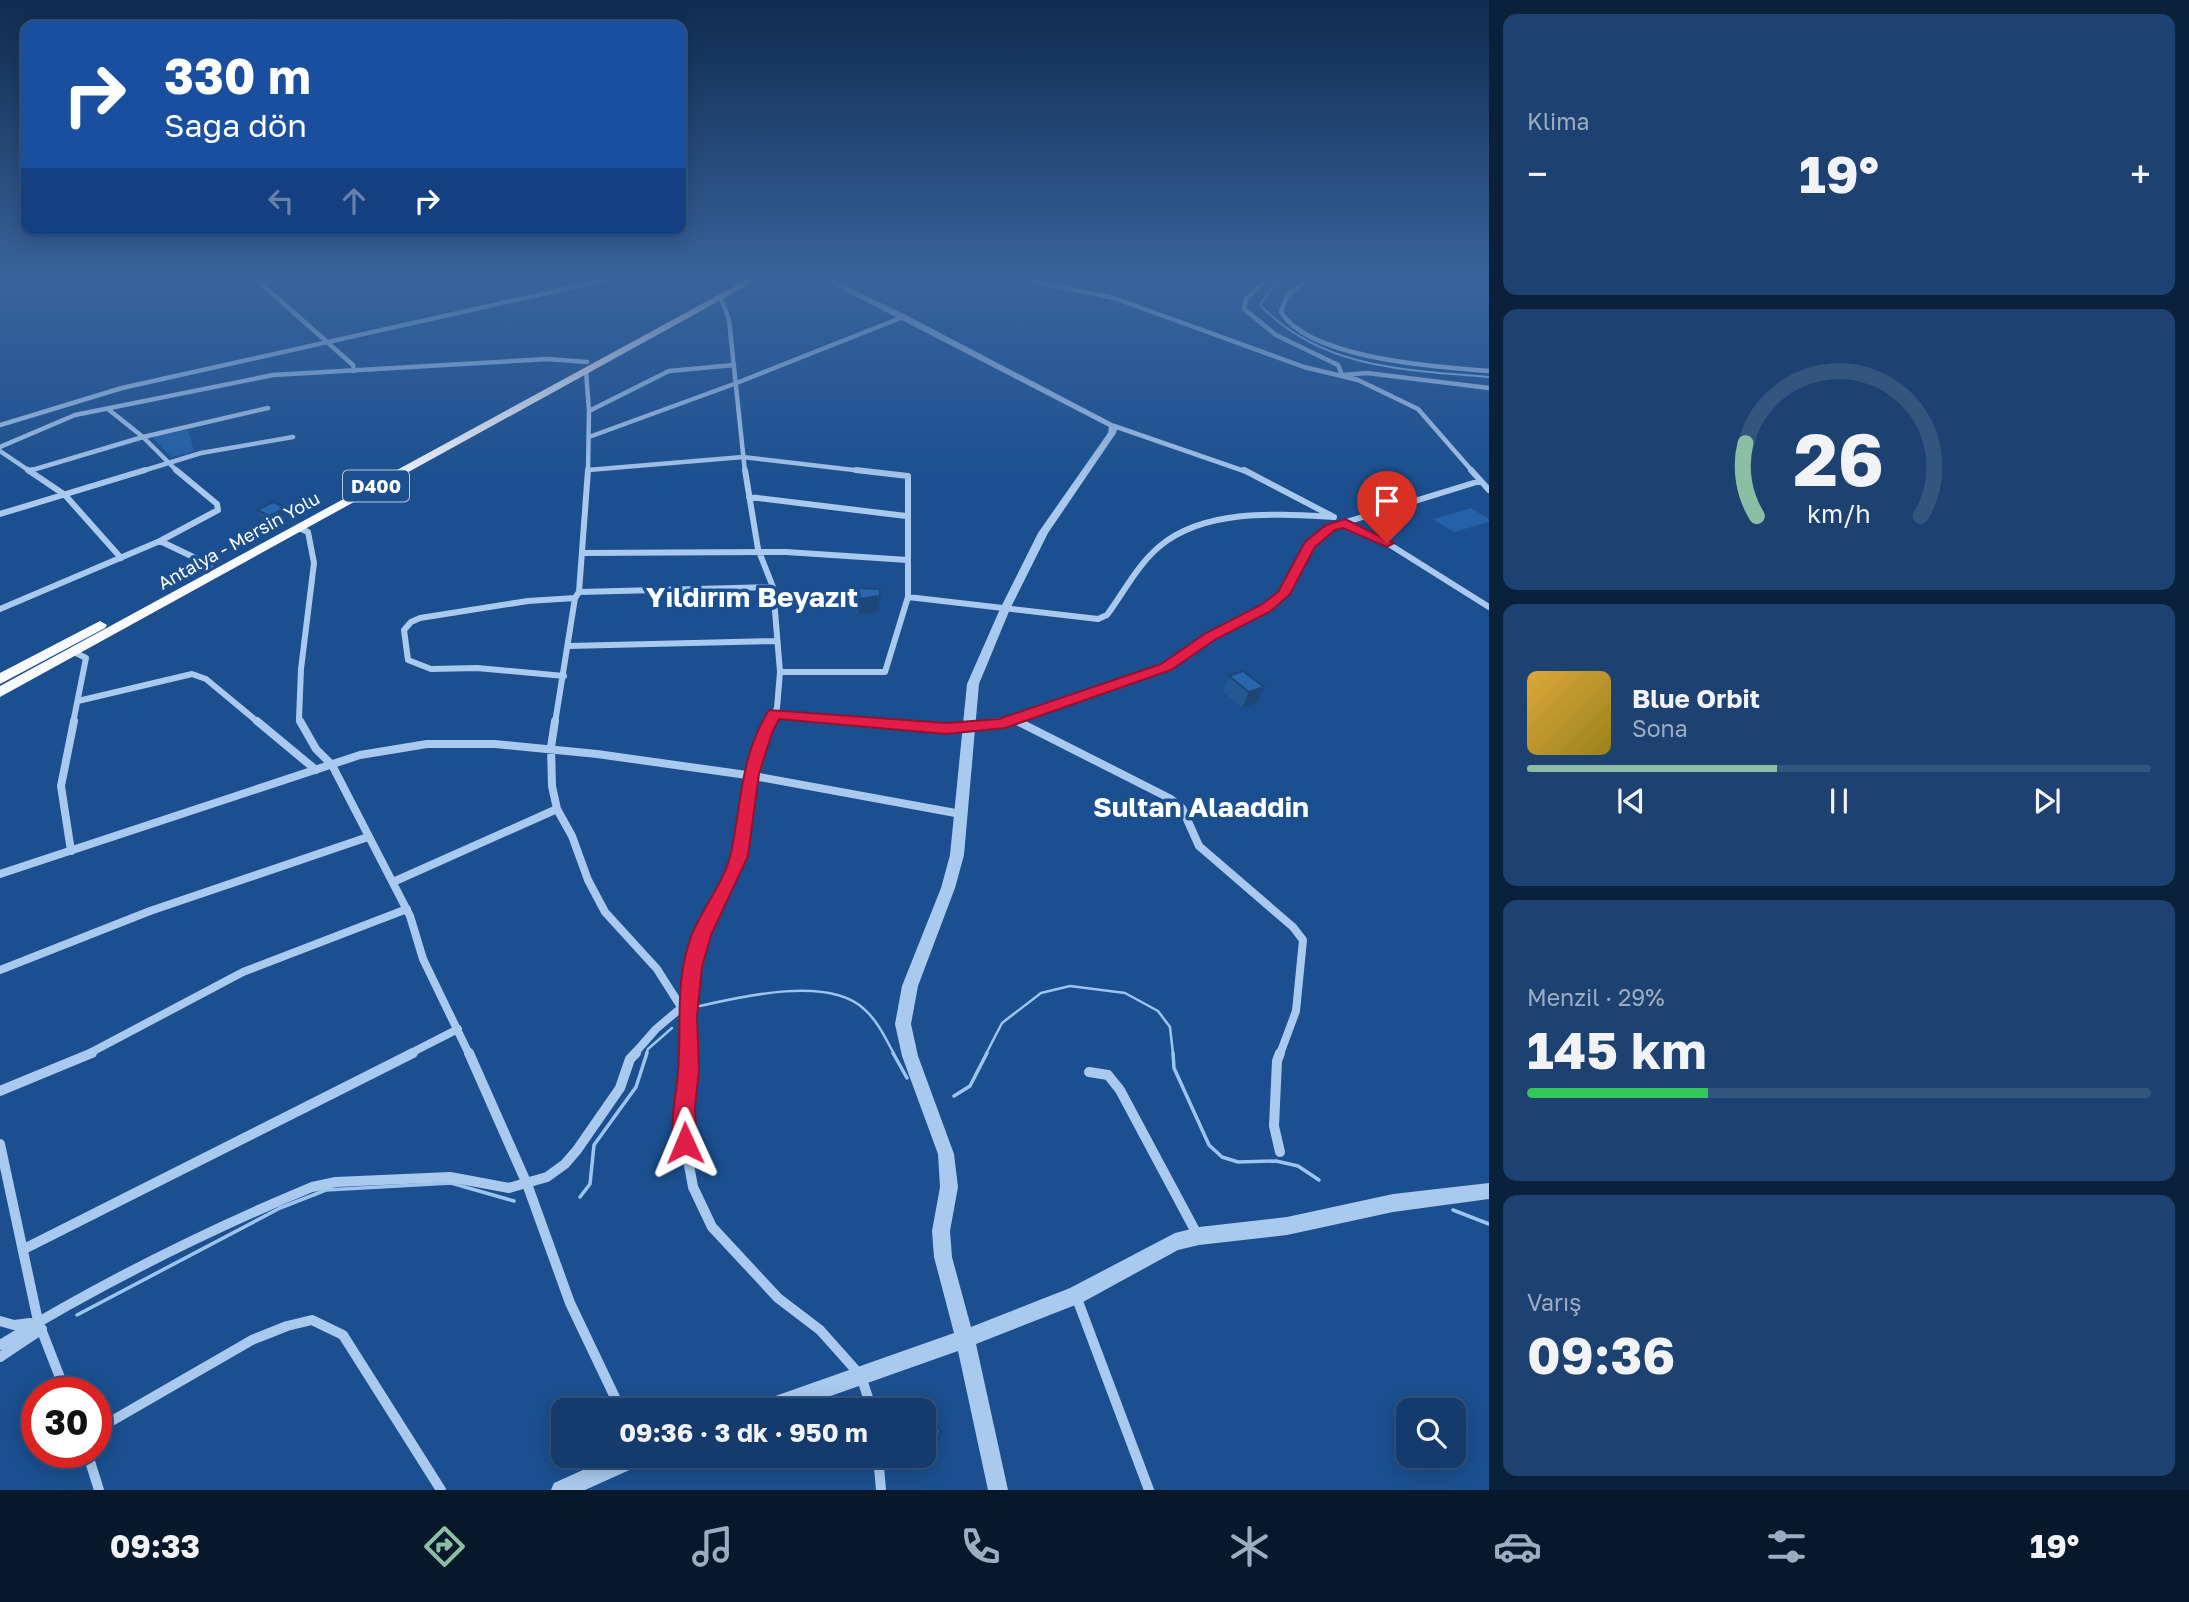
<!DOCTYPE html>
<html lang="tr">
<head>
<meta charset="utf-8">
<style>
  :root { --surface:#143b6b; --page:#1d4271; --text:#f1f3f6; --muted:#9dadc1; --line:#33557e; --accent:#8abfa5 }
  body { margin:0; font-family:"Golos Text",sans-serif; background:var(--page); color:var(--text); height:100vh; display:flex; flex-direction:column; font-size:26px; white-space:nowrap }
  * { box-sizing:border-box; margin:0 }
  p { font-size:23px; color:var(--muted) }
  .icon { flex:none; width:38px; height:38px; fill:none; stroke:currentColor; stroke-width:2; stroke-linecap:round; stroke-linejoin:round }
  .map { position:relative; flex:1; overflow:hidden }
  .sheet { display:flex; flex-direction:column; gap:14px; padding:14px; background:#0b203b; width:700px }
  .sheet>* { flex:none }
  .top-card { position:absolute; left:21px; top:21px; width:665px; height:214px; border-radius:14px; box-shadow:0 4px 18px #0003,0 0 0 2px var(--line); background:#1a4fa0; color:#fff; overflow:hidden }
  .buttons { position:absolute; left:1396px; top:1398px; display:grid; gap:14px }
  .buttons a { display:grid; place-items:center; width:70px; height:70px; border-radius:14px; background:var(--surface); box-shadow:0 4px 18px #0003,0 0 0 2px var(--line); font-size:35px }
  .speed { position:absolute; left:21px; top:1377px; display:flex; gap:14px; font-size:35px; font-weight:700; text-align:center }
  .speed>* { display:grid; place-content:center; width:91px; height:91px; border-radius:50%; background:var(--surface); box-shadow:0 4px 18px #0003,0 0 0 2px var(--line); line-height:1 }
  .speed .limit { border:10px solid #d22; background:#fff; color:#111 }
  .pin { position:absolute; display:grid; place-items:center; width:60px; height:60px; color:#fff; margin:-72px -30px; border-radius:50% 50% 50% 0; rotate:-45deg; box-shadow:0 0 7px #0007 }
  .pin .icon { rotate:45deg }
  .me { position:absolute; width:77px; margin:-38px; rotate:359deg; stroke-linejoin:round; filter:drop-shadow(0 0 5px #0008) }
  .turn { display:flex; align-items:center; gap:24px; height:147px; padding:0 28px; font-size:32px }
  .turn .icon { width:91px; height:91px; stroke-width:2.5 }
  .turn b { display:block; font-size:49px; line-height:60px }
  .lanes { display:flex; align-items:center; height:66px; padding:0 28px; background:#0003; justify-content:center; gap:35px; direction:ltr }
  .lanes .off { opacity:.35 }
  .big { font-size:52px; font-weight:700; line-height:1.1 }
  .sheet .tile { flex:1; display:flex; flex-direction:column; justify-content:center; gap:10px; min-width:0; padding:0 24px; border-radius:14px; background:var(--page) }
  .sheet .dial { align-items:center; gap:0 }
  .dial svg { height:182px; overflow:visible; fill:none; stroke:var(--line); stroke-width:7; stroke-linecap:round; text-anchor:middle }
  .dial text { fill:var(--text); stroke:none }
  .song { display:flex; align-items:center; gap:21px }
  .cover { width:84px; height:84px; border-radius:10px; background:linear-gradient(135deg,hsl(40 70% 55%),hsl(50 70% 35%)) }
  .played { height:7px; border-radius:4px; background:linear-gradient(90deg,var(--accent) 40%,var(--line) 40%) }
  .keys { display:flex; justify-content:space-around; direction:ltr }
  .heat { display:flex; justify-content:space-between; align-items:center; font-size:38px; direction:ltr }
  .charge { height:10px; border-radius:5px; background:linear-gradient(90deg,#34c759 29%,var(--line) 0) }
  .trip { position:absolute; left:551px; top:1398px; width:385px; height:70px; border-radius:14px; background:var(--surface); box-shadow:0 4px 18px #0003,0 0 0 2px var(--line); font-weight:700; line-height:70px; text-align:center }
  .menu { display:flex; height:112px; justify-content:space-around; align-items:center; background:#08182b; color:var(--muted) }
  .menu .icon { width:49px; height:49px }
  .menu .on { color:var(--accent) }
  .menu b { font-size:32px; color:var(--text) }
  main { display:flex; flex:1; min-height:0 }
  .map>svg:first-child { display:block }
  .green { fill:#2461a8 }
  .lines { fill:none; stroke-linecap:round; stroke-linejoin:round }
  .stream-far2 { stroke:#9cc4f0; stroke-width:2 }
  .stream-far1 { stroke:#9cc4f0; stroke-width:2.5 }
  .stream { stroke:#9cc4f0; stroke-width:3.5 }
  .minor-far3 { stroke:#a9c9ee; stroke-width:4.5 }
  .minor-far2 { stroke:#a9c9ee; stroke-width:6 }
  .minor-far1 { stroke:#a9c9ee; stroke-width:8 }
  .minor { stroke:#a9c9ee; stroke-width:10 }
  .tertiary { fill:#a9c9ee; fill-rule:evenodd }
  .trunk { fill:#f8faff; fill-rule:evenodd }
  .wall { fill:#245895 }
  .shaded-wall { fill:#1d4779 }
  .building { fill:#2a66ad; stroke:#1d4779; stroke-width:2 }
  .route { fill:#e11d48; stroke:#92132f; stroke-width:2 }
  .labels { text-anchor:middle; stroke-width:7; stroke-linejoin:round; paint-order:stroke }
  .far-street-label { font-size:18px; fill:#fff; stroke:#1b4f8f }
  .shield { fill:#1b4f8f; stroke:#bbcadd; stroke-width:2 }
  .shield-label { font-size:19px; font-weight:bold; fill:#fff }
  .district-label { font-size:28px; font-weight:bold; fill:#fff; stroke:#1b4f8f }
</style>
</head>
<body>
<main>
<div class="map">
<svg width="1489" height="1490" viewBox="0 0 1489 1490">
  <rect width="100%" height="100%" fill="#1b4f8f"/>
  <path class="green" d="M 188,430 L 194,451 L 171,457 L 152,437 Z
    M 1471,508 L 1489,519 L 1489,522 L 1454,532 L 1433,519 Z"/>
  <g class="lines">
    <path class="stream-far2" d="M 1283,280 L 1271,289 L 1260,305 C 1321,369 1406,370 1489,377"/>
    <path class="stream-far1" d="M 700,1006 C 743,996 829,976 864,1009 C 877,1020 886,1039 894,1054
      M 646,1054 L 648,1049 L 672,1028
      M 986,1054 L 1002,1023 L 1041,993 L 1070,986 L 1125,993 L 1158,1011 L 1170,1027 L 1173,1054"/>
    <path class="stream" d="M 893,1053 L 907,1078
      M 1173,1053 L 1174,1068 L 1209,1145 L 1222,1157 L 1238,1162 L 1276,1161 L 1298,1166 L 1319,1180
      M 954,1096 L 970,1086 L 987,1053
      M 580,1197 L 590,1184 L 594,1145 L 636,1087 L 647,1053
      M 1453,1210 L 1489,1224
      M 77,1315 L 280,1208 L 326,1190 L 451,1183 L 514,1201"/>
    <path class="minor-far3" d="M 257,280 L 353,365 L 354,371
      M 1028,280 L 1114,298 L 1304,367 L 1358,380 L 1418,409 L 1473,472
      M 1266,280 L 1246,299 L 1244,309 L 1276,335 L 1338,365 L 1342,375 L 1367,373 L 1489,388
      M 1306,280 L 1287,296 L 1281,312 C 1309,359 1439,367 1489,371
      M 721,298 L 729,320 L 745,472
      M 586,371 L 589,411 L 588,472
      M 108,409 L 143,437 L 178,472
      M 589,411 L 669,371 L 734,365
      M 0,425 L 122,388 L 605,280
      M 1114,426 L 1247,472
      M 589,437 L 734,384 L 903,317
      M 0,447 L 75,415 L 273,375 L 548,359 L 587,362
      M 0,451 L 31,472
      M 588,470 L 743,457 L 871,472
      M 29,471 L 143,437 L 268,408
      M 139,472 L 201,453 L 293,437"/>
    <path class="minor-far2" d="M 28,470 L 65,495 L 121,558
      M 745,470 L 758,549 L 773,587 L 780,672 L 777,708 L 769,723
      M 1244,470 L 1332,516
      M 1471,470 L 1489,490
      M 29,471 L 32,470
      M 749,497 L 906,516
      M 0,514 L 145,470
      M 1343,522 L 1387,543 L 1489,607
      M 299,528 L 308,532 L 314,563 L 301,669 L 299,719 L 301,723
      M 160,541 L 210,565
      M 582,553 L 786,552 L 908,560
      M 579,592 L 773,587
      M 908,597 L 1098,619 L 1107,615 C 1124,592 1138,564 1160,546 C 1206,508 1278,514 1334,517
      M 0,609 L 160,541 L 218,510 L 217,504 L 176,470
      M 568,646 L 777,641
      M 780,672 L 885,672 L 908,597 L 908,476 L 856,470
      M 564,676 L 477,668 L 431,669 L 408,660 L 404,630 L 411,622 L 420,618 L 528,601 L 575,598
      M 78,701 L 192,674 L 206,679 L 259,723
      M 775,714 L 879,723
      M 1014,720 L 1020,723
      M 73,723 L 86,658 L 74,652
      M 555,723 L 575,598 L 579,592 L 588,470
      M 1003,723 L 1166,667 L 1211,636 L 1266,608 L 1284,594 L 1310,545 L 1330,527 L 1480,481"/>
    <path class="minor-far1" d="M 257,721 L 316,770
      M 300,721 L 316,749 L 332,765 L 410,916 L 423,959 L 469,1054
      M 555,721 L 551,747 L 552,786 L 557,809 L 572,836 L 588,880 L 605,912 L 657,969 L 683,1010
      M 859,721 L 946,729 L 1009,721
      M 1017,721 L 1171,799 L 1182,808 L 1199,846 L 1293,927 L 1303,940 L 1296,1011 L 1280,1054
      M 71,851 L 61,786 L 74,721
      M 0,874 L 360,755 L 427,744 L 495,744 L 597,754 L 754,776 L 961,814
      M 393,882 L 557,809
      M 0,970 L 150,911 L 368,837
      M 88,1054 L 243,972 L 407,909
      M 409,1054 L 458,1029
      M 634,1054 L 656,1029 L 682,1007
      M 688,1054 L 687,1016 L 693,967 L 702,935 L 740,856 L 751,774 L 770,721"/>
    <path class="minor" d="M 469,1053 L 527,1184 L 570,1303 L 621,1410
      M 688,1053 L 684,1107 L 685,1143 L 693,1187 L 712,1227 L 778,1298 L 820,1330 L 861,1376 L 872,1410
      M 1089,1072 L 1108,1075 L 1120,1090 L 1198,1236
      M 0,1091 L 92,1053
      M 0,1144 L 38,1321 L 66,1393
      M 1280,1152 L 1274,1126 L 1277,1061 L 1280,1053
      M 24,1249 L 413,1053
      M 1076,1296 L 1149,1490
      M 0,1321 L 14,1325 L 30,1323
      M 0,1345 C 100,1284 204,1232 312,1187 L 336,1182 L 450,1177 L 509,1188 L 547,1177 L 565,1164 L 577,1150 L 620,1088 L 630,1059 L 636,1053
      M 0,1357 L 42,1329
      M 96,1430 L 252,1340 L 287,1326 L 312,1320 L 343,1335 L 441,1490
      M 87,1452 L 99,1490
      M 878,1456 L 881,1490"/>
    <path class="tertiary" d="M 824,280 L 833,280 L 906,315 L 1118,426 L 1116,433 L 1048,533 L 1010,609 L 979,684 L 964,855 L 955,888 L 918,986 L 911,1024 L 918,1056 L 954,1154 L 958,1187 L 950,1231 L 952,1257 L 971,1327 L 1070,1288 L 1175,1233 L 1199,1227 L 1287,1217 L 1393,1194 L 1489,1183 L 1489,1199 L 1393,1212 L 1287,1235 L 1199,1245 L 1178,1250 L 1083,1302 L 976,1344 L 1008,1490 L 988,1490 L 958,1351 L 791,1410 L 754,1410 L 757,1403 L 764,1400 L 954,1333 L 934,1257 L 932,1231 L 940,1187 L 938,1154 L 902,1056 L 895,1024 L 902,986 L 941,888 L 950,855 L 967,684 L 1000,609 L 1038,533 L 1108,433 L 1109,427 Z
      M 614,1456 L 648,1456 L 645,1463 L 585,1490 L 551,1490 L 554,1483 Z"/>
    <path class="trunk" d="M 746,280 L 757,280 L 0,697 L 0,686 Z
      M 100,621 L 107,625 L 105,628 L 0,684 L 0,673 Z"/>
  </g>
  <path class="wall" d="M 286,508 L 287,511 L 270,520 L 258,514 L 257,510 Z
    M 855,588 L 880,596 L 879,611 L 858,615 L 853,604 Z
    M 1243,671 L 1257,703 L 1242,708 L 1223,692 L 1229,676 Z"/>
  <path class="shaded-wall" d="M 286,508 L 287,511 L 270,520 L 269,516 Z
    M 880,596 L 879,611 L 858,615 L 859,599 Z
    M 1264,687 L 1257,703 L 1242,708 L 1249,692 Z
    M 941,1433 L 937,1445 L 924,1450 L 924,1440 Z"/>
  <path class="building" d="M 273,502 L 286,508 L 269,516 L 257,510 Z
    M 855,588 L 880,589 L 880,596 L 859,599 Z
    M 1243,671 L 1264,687 L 1249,692 L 1229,676 Z
    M 929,1405 L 941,1433 L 924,1440 L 924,1410 L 914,1410 Z"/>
  <linearGradient id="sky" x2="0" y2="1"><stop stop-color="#0f2b4f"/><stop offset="0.57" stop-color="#39639b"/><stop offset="1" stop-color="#39639b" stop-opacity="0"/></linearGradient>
  <rect width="1489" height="489" fill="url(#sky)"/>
  <path class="route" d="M 1345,519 L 1394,543 L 1387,547 L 1343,528 L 1335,530 L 1315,547 L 1290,594 L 1271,611 L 1216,639 L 1171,670 L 1005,728 L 946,734 L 779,719 L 772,733 L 759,774 L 748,856 L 711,935 L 702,967 L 697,1016 L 699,1070 L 695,1107 L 696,1143 L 693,1150 L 685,1153 L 677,1150 C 667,1126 677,1096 678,1071 C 682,1023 674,982 692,934 C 703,907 725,881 731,853 C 742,801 740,757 769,710 L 946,723 L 999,719 L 1161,664 L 1206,633 L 1261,605 L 1278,592 L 1305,542 L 1326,525 Z"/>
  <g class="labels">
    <g class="far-street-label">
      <text transform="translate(239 541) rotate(-29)" y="6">Antalya - Mersin Yolu</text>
    </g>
    <rect class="shield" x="343" y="470.5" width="66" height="31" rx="5"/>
    <g class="shield-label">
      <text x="376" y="493">D400</text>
    </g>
    <g class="district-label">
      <text x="752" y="607">Yıldırım Beyazıt</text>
      <text x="1201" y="817">Sultan Alaaddin</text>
    </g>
  </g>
</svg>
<div class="buttons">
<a><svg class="icon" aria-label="search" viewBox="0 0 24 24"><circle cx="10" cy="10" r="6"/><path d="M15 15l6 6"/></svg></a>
</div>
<div class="speed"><div class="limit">30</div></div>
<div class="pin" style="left:1387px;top:543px;background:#d93025"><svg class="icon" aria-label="arrive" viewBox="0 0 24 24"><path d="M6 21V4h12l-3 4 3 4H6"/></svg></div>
<svg class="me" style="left:685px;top:1143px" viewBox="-20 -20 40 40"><path d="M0-17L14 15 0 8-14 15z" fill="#e11d48" stroke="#fff" stroke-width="4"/></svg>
<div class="trip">09:36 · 3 dk · 950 m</div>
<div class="top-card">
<div class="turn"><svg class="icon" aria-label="right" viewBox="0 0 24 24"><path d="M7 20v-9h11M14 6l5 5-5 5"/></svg><div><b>330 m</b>Sağa dön</div></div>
<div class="lanes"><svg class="icon off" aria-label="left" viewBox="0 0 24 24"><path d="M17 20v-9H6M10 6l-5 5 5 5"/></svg><svg class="icon off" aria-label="ahead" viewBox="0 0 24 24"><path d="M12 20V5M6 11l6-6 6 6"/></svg><svg class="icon" aria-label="right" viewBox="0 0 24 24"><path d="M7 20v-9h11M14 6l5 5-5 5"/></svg></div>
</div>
</div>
<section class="sheet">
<div class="tile"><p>Klima</p>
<div class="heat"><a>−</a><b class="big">19°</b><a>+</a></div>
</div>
<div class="tile dial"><svg viewBox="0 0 100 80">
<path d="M14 69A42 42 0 1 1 86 69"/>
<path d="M14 69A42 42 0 0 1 9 37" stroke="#8abfa5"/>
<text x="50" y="56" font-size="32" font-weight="700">26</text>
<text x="50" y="72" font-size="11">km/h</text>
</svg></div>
<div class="tile">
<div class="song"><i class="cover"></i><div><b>Blue Orbit</b><p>Sona</p></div></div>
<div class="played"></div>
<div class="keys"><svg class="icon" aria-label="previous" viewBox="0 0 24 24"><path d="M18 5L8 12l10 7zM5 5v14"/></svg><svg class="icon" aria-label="pause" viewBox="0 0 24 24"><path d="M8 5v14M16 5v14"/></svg><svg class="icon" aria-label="next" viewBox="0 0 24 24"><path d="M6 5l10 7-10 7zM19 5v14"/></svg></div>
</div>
<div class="tile"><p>Menzil · 29%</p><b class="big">145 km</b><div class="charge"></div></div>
<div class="tile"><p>Varış</p><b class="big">09:36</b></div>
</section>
</main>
<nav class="menu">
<b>09:33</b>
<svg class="icon on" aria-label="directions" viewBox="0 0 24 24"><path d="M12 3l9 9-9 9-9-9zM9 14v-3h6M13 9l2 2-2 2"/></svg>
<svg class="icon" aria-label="music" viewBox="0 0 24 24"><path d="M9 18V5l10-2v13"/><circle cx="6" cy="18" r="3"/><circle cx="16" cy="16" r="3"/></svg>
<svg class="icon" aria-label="phone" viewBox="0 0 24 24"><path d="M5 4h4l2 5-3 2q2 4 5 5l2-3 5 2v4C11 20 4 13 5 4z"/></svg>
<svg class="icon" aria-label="climate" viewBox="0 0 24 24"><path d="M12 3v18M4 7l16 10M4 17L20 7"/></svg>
<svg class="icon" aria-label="car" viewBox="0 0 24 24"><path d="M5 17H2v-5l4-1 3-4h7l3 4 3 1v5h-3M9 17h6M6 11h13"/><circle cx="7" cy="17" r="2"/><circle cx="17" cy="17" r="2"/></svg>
<svg class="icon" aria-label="filters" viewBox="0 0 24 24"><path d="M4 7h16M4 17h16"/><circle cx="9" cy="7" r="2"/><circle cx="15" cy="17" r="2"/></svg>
<b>19°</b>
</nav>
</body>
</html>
